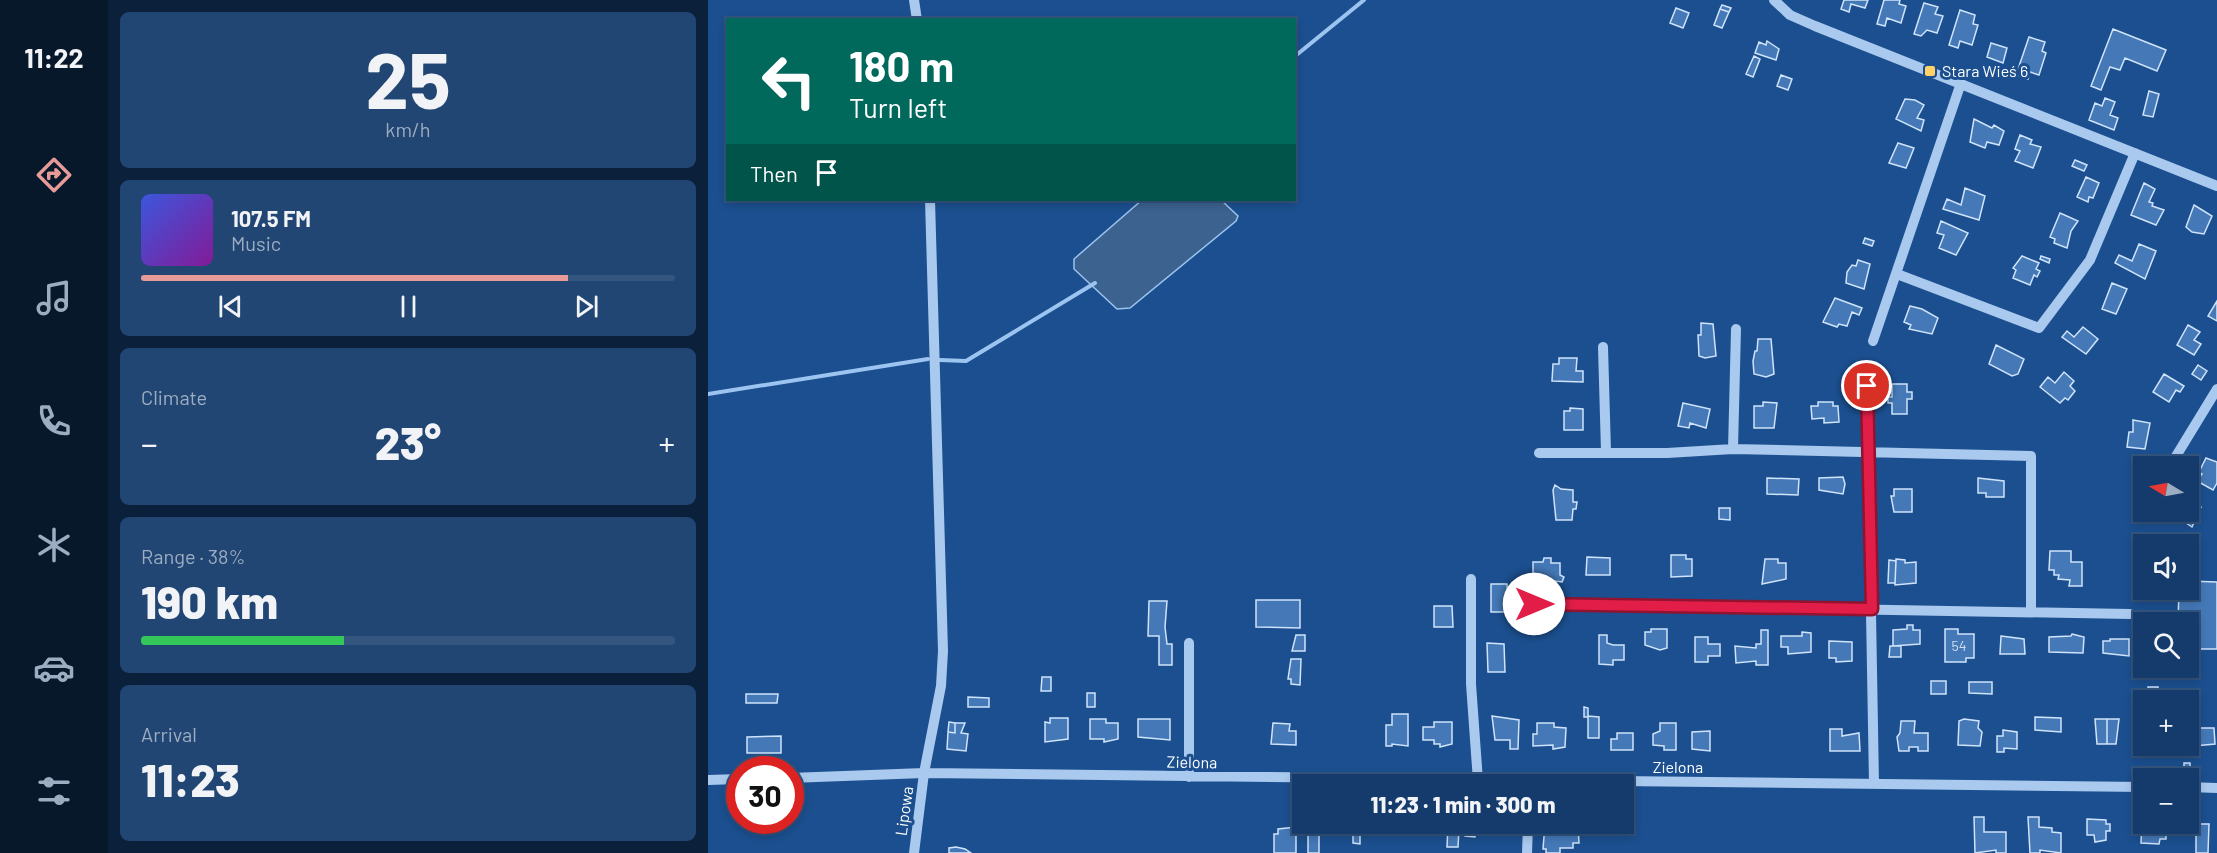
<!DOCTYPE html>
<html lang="en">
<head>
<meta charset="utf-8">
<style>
  :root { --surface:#143b6b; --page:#214673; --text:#f1f3f6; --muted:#9dadc1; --line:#33557e; --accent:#e69b98 }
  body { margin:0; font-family:Barlow,sans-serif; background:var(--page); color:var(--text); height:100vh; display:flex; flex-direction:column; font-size:22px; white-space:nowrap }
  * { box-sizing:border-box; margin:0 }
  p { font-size:20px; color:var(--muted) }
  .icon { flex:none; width:33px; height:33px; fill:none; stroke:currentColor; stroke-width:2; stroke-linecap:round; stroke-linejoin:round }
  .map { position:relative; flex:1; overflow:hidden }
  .drawer { display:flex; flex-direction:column; gap:12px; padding:12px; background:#0b203b; width:600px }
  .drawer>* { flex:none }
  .guide { position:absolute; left:18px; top:18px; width:570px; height:183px; border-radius:0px; box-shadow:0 3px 9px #0003,0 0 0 2px var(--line); background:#00695c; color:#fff; overflow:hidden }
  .needle { width:39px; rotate:280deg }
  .tools { position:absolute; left:1425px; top:456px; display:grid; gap:12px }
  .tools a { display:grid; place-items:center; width:66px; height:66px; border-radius:0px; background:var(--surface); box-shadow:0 3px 9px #0003,0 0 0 2px var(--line); font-size:30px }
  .speed { position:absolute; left:18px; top:756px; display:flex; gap:12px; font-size:30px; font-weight:700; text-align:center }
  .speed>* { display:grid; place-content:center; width:78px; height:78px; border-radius:50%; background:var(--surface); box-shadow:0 3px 9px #0003,0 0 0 2px var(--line); line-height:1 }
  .speed .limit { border:9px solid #d22; background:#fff; color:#111 }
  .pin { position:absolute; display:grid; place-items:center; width:51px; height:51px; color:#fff; margin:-26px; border:3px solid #fff; border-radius:50%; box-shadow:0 2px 6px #0007 }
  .me { position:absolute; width:66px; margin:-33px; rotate:90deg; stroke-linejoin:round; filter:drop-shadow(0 0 4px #0008) }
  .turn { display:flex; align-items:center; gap:21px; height:126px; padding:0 24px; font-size:27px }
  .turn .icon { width:78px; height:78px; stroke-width:2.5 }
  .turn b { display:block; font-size:42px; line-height:51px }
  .then { display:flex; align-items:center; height:57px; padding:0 24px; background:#0003; gap:12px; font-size:22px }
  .big { font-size:45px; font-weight:800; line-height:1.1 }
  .drawer .widget { flex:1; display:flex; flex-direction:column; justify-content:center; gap:9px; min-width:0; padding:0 21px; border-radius:9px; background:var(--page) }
  .drawer .dial { align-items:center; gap:0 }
  .dial b { font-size:78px; line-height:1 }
  .song { display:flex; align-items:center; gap:18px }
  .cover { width:72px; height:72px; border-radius:9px; background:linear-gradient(135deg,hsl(230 70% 55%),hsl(290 70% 35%)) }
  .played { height:6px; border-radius:3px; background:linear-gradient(90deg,var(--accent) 80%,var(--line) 80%) }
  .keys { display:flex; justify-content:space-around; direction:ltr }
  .heat { display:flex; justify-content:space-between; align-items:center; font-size:33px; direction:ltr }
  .charge { height:9px; border-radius:4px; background:linear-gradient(90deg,#34c759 38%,var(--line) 0) }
  .trip { position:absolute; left:584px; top:774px; width:342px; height:60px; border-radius:0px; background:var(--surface); box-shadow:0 3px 9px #0003,0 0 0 2px var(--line); font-weight:800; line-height:60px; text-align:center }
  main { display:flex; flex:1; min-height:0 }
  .dock { display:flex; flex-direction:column; width:108px; justify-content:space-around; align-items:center; background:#08182b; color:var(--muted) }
  .dock .icon { width:42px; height:42px }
  .dock .on { color:var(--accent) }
  .dock b { font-size:27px; color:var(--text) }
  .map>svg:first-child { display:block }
  .water { fill:#3c6290; stroke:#9cc4f0; stroke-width:1.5 }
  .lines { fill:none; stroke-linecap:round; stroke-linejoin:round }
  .stream { stroke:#9cc4f0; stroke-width:4 }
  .building { fill:#4478b7; stroke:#cfe3fa; stroke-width:1.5 }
  .minor { stroke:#a9c9ee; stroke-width:10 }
  .route-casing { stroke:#92132f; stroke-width:15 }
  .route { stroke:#e11d48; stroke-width:10 }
  .poi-dot { fill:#ffd166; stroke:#1b4f8f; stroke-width:2 }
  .labels { text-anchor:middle; stroke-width:6; stroke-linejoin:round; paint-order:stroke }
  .number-label { font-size:14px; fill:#d0dded }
  .poi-label { font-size:16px; fill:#fff; stroke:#1b4f8f; text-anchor:start }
  .street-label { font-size:16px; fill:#fff; stroke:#1b4f8f }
</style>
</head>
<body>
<main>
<nav class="dock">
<b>11:22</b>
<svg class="icon on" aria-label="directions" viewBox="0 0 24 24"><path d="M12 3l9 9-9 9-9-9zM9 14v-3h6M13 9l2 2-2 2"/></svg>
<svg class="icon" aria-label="music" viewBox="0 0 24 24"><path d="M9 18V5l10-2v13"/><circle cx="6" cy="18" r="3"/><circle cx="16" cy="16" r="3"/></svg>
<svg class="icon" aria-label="phone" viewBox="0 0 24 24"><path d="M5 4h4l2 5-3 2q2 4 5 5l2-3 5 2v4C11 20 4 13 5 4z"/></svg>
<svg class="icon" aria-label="climate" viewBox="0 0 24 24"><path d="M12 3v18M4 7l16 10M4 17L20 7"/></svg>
<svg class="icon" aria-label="car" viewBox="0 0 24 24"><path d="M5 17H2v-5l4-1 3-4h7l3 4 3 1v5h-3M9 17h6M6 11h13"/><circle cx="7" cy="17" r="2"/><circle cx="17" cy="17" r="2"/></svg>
<svg class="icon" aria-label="filters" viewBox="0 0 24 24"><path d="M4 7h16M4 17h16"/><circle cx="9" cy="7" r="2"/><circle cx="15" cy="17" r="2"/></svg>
</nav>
<section class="drawer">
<div class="widget dial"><b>25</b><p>km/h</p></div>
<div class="widget">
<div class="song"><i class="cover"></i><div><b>107.5 FM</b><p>Music</p></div></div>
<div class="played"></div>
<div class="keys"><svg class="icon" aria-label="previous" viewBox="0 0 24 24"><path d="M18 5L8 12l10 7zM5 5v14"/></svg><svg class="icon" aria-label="pause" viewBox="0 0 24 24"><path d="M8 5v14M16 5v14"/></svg><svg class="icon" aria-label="next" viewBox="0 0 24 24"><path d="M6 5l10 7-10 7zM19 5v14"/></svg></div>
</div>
<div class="widget"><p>Climate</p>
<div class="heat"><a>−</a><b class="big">23°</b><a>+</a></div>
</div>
<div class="widget"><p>Range · 38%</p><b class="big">190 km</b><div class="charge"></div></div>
<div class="widget"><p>Arrival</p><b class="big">11:23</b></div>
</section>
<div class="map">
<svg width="1509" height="853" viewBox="0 0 1509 853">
  <rect width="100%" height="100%" fill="#1b4f8f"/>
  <path class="water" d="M 434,200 L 513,200 L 530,216 L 528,221 L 422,308 L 409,309 L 366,269 L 366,259 Z"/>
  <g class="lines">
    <path class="stream" d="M 586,57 L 656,0
      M 232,360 L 258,361 L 387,283
      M 0,394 L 220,359"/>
  </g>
  <path class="building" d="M 1136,0 L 1160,0 L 1157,8 L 1143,4 L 1141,12 L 1133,9 Z
    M 1176,0 L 1192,0 L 1191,4 L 1198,6 L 1193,23 L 1179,18 L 1177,26 L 1169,24 Z
    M 1216,3 L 1230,7 L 1227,14 L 1235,16 L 1229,33 L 1219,30 L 1213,36 L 1206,34 Z
    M 1014,5 L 1023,8 L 1021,12 L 1012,9 Z
    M 968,8 L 981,13 L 975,28 L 962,23 Z
    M 1012,9 L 1021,12 L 1014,28 L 1006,25 Z
    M 1252,10 L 1267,15 L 1265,24 L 1270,25 L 1264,45 L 1252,41 L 1250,48 L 1241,45 Z
    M 1405,29 L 1458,50 L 1449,71 L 1417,58 L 1412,70 L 1402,67 L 1393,90 L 1383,86 Z
    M 1321,37 L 1337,42 L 1334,51 L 1338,53 L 1331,75 L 1322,72 L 1320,79 L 1308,75 Z
    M 1059,41 L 1071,49 L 1068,60 L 1047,53 L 1051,42 L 1058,45 Z
    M 1283,43 L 1299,48 L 1295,63 L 1279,57 Z
    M 1046,56 L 1052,59 L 1045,77 L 1038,74 Z
    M 1073,75 L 1084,79 L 1080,90 L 1069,86 Z
    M 1441,91 L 1451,94 L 1445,117 L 1435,115 Z
    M 1397,98 L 1407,102 L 1402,115 L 1410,118 L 1406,130 L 1381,120 L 1387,103 L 1394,106 Z
    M 1197,99 L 1207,100 L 1216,105 L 1209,118 L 1216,120 L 1213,131 L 1188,119 Z
    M 1266,119 L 1284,128 L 1286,125 L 1296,131 L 1291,145 L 1279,142 L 1277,148 L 1262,142 Z
    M 1312,135 L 1324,140 L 1322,144 L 1333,147 L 1325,168 L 1307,161 L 1312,151 L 1307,149 Z
    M 1190,143 L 1206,148 L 1198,168 L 1181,163 Z
    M 1367,160 L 1379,165 L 1376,171 L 1364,166 Z
    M 1378,177 L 1391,183 L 1385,198 L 1381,197 L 1380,202 L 1369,197 Z
    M 1436,183 L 1447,189 L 1441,202 L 1445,203 L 1444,206 L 1456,210 L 1448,225 L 1423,215 Z
    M 1257,188 L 1277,196 L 1271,220 L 1235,209 L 1239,199 L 1253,205 Z
    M 1486,205 L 1504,216 L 1496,234 L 1484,232 L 1478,227 Z
    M 1352,213 L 1370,221 L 1363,231 L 1359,248 L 1346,243 L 1347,239 L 1342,237 Z
    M 1233,221 L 1260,233 L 1248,255 L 1231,248 L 1236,235 L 1229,233 Z
    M 1157,238 L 1166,241 L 1164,246 L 1155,243 Z
    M 1431,244 L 1448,251 L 1437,279 L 1407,263 L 1411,255 L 1424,261 Z
    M 1314,256 L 1331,263 L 1328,269 L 1332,271 L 1329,277 L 1326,275 L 1322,285 L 1305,278 L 1308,270 L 1305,268 Z
    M 1333,256 L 1342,259 L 1341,263 L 1332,259 Z
    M 1150,260 L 1162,264 L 1156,289 L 1138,283 L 1139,272 L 1144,265 L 1148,266 Z
    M 1404,283 L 1419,289 L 1408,314 L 1394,309 Z
    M 1127,298 L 1154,308 L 1151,315 L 1144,312 L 1139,326 L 1131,324 L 1129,327 L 1115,322 Z
    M 1509,301 L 1509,321 L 1500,316 Z
    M 1202,306 L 1214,309 L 1230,318 L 1224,334 L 1201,329 L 1203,325 L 1196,322 Z
    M 993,323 L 1005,324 L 1008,356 L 997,358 L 991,356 L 990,335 L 993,335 Z
    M 1480,325 L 1492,332 L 1486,340 L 1493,344 L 1486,355 L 1469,345 Z
    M 1375,327 L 1390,339 L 1378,354 L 1354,337 L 1359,331 L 1366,337 Z
    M 1050,339 L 1063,339 L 1066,374 L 1058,377 L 1046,374 L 1045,361 L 1047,351 L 1049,351 Z
    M 1288,345 L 1316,359 L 1310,374 L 1304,376 L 1281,364 Z
    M 851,358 L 869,358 L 868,371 L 875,371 L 875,382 L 844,381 L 845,364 L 851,364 Z
    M 1490,365 L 1499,371 L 1493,380 L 1484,374 Z
    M 1356,372 L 1366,381 L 1362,386 L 1367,391 L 1360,400 L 1357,398 L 1352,403 L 1332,387 L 1340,377 L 1347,383 Z
    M 1456,374 L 1476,386 L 1472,392 L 1468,390 L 1461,402 L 1445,392 Z
    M 1184,384 L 1199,384 L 1199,392 L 1204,392 L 1204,399 L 1199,399 L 1199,414 L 1184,414 L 1184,403 L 1180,403 L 1180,397 L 1184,397 Z
    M 1055,402 L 1069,403 L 1066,428 L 1046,428 L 1046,406 L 1055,406 Z
    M 1110,402 L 1125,402 L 1125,406 L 1130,406 L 1131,422 L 1116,423 L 1116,418 L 1104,419 L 1103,406 L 1110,406 Z
    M 975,403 L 1002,409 L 998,428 L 982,423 L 981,428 L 970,426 Z
    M 862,408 L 875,409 L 875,430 L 856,430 L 856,411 L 862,411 Z
    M 1425,420 L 1442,423 L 1437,449 L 1419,447 L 1421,432 L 1425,432 Z
    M 1498,458 L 1509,462 L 1509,483 L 1505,490 L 1489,481 L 1494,474 L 1491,472 Z
    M 1135,477 L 1137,484 L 1135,494 L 1111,490 L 1111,478 Z
    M 1059,478 L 1091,479 L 1090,495 L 1059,494 Z
    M 1270,478 L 1296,481 L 1296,497 L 1278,497 L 1278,493 L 1270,493 Z
    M 847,485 L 853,489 L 865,490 L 865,502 L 869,502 L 868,509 L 865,509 L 864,520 L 848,520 L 845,490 Z
    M 1186,489 L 1204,489 L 1204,512 L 1186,512 L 1183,496 L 1186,496 Z
    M 1480,500 L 1493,507 L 1484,527 L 1466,515 L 1468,512 L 1480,512 Z
    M 1011,508 L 1022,508 L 1022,520 L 1011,519 Z
    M 1342,551 L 1363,551 L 1363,562 L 1374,562 L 1374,586 L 1361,586 L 1362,580 L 1350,579 L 1351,575 L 1346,575 L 1346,570 L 1341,570 Z
    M 963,555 L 978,555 L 978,559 L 984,559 L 984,576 L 963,577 Z
    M 879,557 L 902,558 L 902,575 L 878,575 Z
    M 836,558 L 843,558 L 843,563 L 852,563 L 852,575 L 856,577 L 854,582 L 825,578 L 825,562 L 835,562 Z
    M 1057,559 L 1070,559 L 1070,563 L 1078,563 L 1078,579 L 1054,584 Z
    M 1188,559 L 1197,560 L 1197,563 L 1208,562 L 1208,583 L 1187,585 Z
    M 1181,560 L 1188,561 L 1187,583 L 1180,583 Z
    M 1480,581 L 1509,582 L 1509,649 L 1480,649 L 1480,622 L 1470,622 L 1471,590 L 1480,590 Z
    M 783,584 L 799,584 L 800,612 L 783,612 Z
    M 548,600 L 592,600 L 592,628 L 548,627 Z
    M 441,601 L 459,601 L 457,627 L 459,644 L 464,644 L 464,665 L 451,665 L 451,636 L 440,636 Z
    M 726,606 L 744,606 L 745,627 L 726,627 Z
    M 1199,625 L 1205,625 L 1205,630 L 1212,630 L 1212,644 L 1185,646 L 1185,630 L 1199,629 Z
    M 943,629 L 959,629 L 959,648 L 952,650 L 937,645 L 937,632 L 943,632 Z
    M 1237,629 L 1250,629 L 1250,634 L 1266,634 L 1266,658 L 1258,658 L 1258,662 L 1237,662 Z
    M 1053,630 L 1060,630 L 1060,665 L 1048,665 L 1048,661 L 1028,663 L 1027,646 L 1048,648 L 1048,644 L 1053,644 Z
    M 1094,632 L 1103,633 L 1103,652 L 1080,654 L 1080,647 L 1073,647 L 1073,636 L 1094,636 Z
    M 1364,634 L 1376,637 L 1375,653 L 1341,652 L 1341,637 L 1363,636 Z
    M 588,635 L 597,635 L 597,651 L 584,651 Z
    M 891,635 L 899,635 L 899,643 L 905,645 L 916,645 L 916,660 L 905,660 L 905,665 L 891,664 Z
    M 1293,636 L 1316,639 L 1317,654 L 1292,654 Z
    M 987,637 L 1000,637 L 1000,644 L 1012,644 L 1012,656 L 1000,656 L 1000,662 L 987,662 Z
    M 1402,639 L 1421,639 L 1421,656 L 1395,653 L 1395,641 L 1402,641 Z
    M 1121,641 L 1144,642 L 1144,661 L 1128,662 L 1128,658 L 1121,658 Z
    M 779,643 L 796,644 L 797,672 L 780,672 Z
    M 1182,646 L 1193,646 L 1193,657 L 1181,657 Z
    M 583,659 L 593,659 L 592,685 L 583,684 L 583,679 L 580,679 Z
    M 334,677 L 343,677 L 343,691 L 333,691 Z
    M 1223,681 L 1238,681 L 1238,694 L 1223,694 Z
    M 1261,682 L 1284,682 L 1284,694 L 1261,693 Z
    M 1440,687 L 1450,687 L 1450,700 L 1440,700 Z
    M 379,693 L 387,693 L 387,707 L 379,707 Z
    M 38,694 L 70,694 L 69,703 L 38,703 Z
    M 260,697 L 281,698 L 281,707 L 260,707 Z
    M 876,707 L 880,708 L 880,717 L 876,717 Z
    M 684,714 L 700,714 L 700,746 L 684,744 L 684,746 L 678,746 L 678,725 L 684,725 Z
    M 784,716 L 811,720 L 810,749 L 802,749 L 802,740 L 787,740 Z
    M 880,716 L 891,717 L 891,738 L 880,738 Z
    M 1327,717 L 1353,718 L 1353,732 L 1327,730 Z
    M 342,718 L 360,718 L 360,739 L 337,742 L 337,722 L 342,723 Z
    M 382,719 L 398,719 L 398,723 L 410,723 L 410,739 L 396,742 L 396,739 L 382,739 Z
    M 430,719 L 462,719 L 462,740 L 430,737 Z
    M 1256,719 L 1271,721 L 1270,728 L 1274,732 L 1272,746 L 1250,745 L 1251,721 Z
    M 1387,719 L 1399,719 L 1399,744 L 1389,744 Z
    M 1399,719 L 1411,719 L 1408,744 L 1399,744 Z
    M 1193,721 L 1207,721 L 1206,733 L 1220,733 L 1220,751 L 1210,751 L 1210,747 L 1201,747 L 1201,751 L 1191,751 L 1189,737 L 1192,733 Z
    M 241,722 L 247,723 L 247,733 L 240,732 Z
    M 726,722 L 744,722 L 744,744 L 732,747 L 732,744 L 726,744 L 726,740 L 715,740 L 715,727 L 726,727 Z
    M 247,723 L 257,723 L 253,733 L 260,734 L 258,751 L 239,749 L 240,732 L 247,733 Z
    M 565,723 L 582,724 L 581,731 L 588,731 L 588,745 L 563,744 Z
    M 829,723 L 846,723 L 846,727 L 858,728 L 857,747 L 845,749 L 845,745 L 825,746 L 825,734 L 829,734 Z
    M 952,723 L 968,723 L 968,750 L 956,750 L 956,746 L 945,745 L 945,734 L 952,731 Z
    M 1486,728 L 1506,728 L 1507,744 L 1486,746 Z
    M 1122,729 L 1134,729 L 1134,736 L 1151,733 L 1152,751 L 1122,751 Z
    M 1295,730 L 1309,732 L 1309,749 L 1296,748 L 1296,752 L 1289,752 L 1289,736 L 1295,736 Z
    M 1002,731 L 1002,751 L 984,749 L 984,732 Z
    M 909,733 L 925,733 L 925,750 L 903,750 L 903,739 L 909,739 Z
    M 73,736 L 73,753 L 39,753 L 39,737 Z
    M 1476,763 L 1482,763 L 1482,769 L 1476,769 Z
    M 1266,817 L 1276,817 L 1276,832 L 1298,832 L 1298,853 L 1288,853 L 1288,850 L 1267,853 Z
    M 1320,817 L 1331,817 L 1331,827 L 1344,828 L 1344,832 L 1353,833 L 1353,853 L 1332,850 L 1332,853 L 1322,853 Z
    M 1434,818 L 1436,824 L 1458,824 L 1458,839 L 1452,839 L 1451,844 L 1433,843 Z
    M 1379,819 L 1398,820 L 1398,824 L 1402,824 L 1402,831 L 1398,831 L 1398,840 L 1387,842 L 1386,835 L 1379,835 Z
    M 619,824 L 638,824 L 637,831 L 619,830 Z
    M 740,824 L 767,824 L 767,837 L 757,836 L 757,830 L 751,830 L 750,847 L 739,847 Z
    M 837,824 L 851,824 L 852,831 L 861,831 L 861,826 L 870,825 L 871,843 L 865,843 L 865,848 L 852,848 L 852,853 L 838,853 L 838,849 L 835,849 Z
    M 1488,824 L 1501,824 L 1500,853 L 1488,853 Z
    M 588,827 L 588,853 L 566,853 L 566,834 L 570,834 L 570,829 Z
    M 600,831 L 611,831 L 611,853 L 600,853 Z
    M 645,832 L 652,832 L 652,844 L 645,843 Z
    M 248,847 L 257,849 L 263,853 L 241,853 L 241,848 Z"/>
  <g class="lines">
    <path class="minor" d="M 206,0 L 209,20
      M 1066,0 L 1082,15 L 1107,26 L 1509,186
      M 1189,274 L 1331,328 L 1382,260 L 1427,153
      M 1165,341 L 1253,83
      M 895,347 L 898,452
      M 1159,386 L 1166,784
      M 1025,449 L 1028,329
      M 831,453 L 959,453 L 1025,449 L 1323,456 L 1323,612
      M 1462,466 L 1509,389
      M 763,579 L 763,684 L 770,781
      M 826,604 L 1422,614
      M 481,643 L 481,777
      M 82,778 L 216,773 L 1436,787
      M 0,780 L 32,779
      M 1480,787 L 1509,788
      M 206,853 L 216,773 L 233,686 L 235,651 L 222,200
      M 819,853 L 820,824"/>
  </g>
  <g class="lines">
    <defs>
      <path id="route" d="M 826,604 L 1164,609 L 1159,386"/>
    </defs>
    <use href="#route" class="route-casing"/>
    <use href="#route" class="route"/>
  </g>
  <rect class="poi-dot" x="1216" y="65" width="12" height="12" rx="3"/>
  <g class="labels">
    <g class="number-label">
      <text x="1251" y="651">54</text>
    </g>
    <g class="poi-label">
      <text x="1234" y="77">Stara Wieś 6</text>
    </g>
    <g class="street-label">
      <text transform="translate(484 762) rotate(1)" y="6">Zielona</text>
      <text x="970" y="773">Zielona</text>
      <text transform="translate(196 811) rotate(-82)" y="6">Lipowa</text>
    </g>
  </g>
</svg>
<div class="tools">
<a><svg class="needle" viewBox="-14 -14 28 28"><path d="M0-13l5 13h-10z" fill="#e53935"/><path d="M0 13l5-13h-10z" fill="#9dadc1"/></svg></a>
<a><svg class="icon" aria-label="sound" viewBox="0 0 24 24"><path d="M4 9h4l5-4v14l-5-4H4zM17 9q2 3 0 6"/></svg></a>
<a><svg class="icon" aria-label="search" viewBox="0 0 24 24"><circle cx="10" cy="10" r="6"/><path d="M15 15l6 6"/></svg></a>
<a>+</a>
<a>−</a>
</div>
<div class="speed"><div class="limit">30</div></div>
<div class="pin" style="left:1159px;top:386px;background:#d93025"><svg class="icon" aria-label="arrive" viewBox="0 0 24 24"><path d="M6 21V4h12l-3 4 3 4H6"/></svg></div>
<svg class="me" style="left:826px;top:604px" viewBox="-20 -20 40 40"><circle r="19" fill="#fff"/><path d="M0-13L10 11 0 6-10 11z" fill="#e11d48"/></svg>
<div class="trip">11:23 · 1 min · 300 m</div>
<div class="guide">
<div class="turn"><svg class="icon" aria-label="left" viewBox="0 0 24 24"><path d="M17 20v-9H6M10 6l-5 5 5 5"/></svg><div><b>180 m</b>Turn left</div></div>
<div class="then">Then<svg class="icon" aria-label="arrive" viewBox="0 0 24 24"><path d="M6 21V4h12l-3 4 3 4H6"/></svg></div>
</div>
</div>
</main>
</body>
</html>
